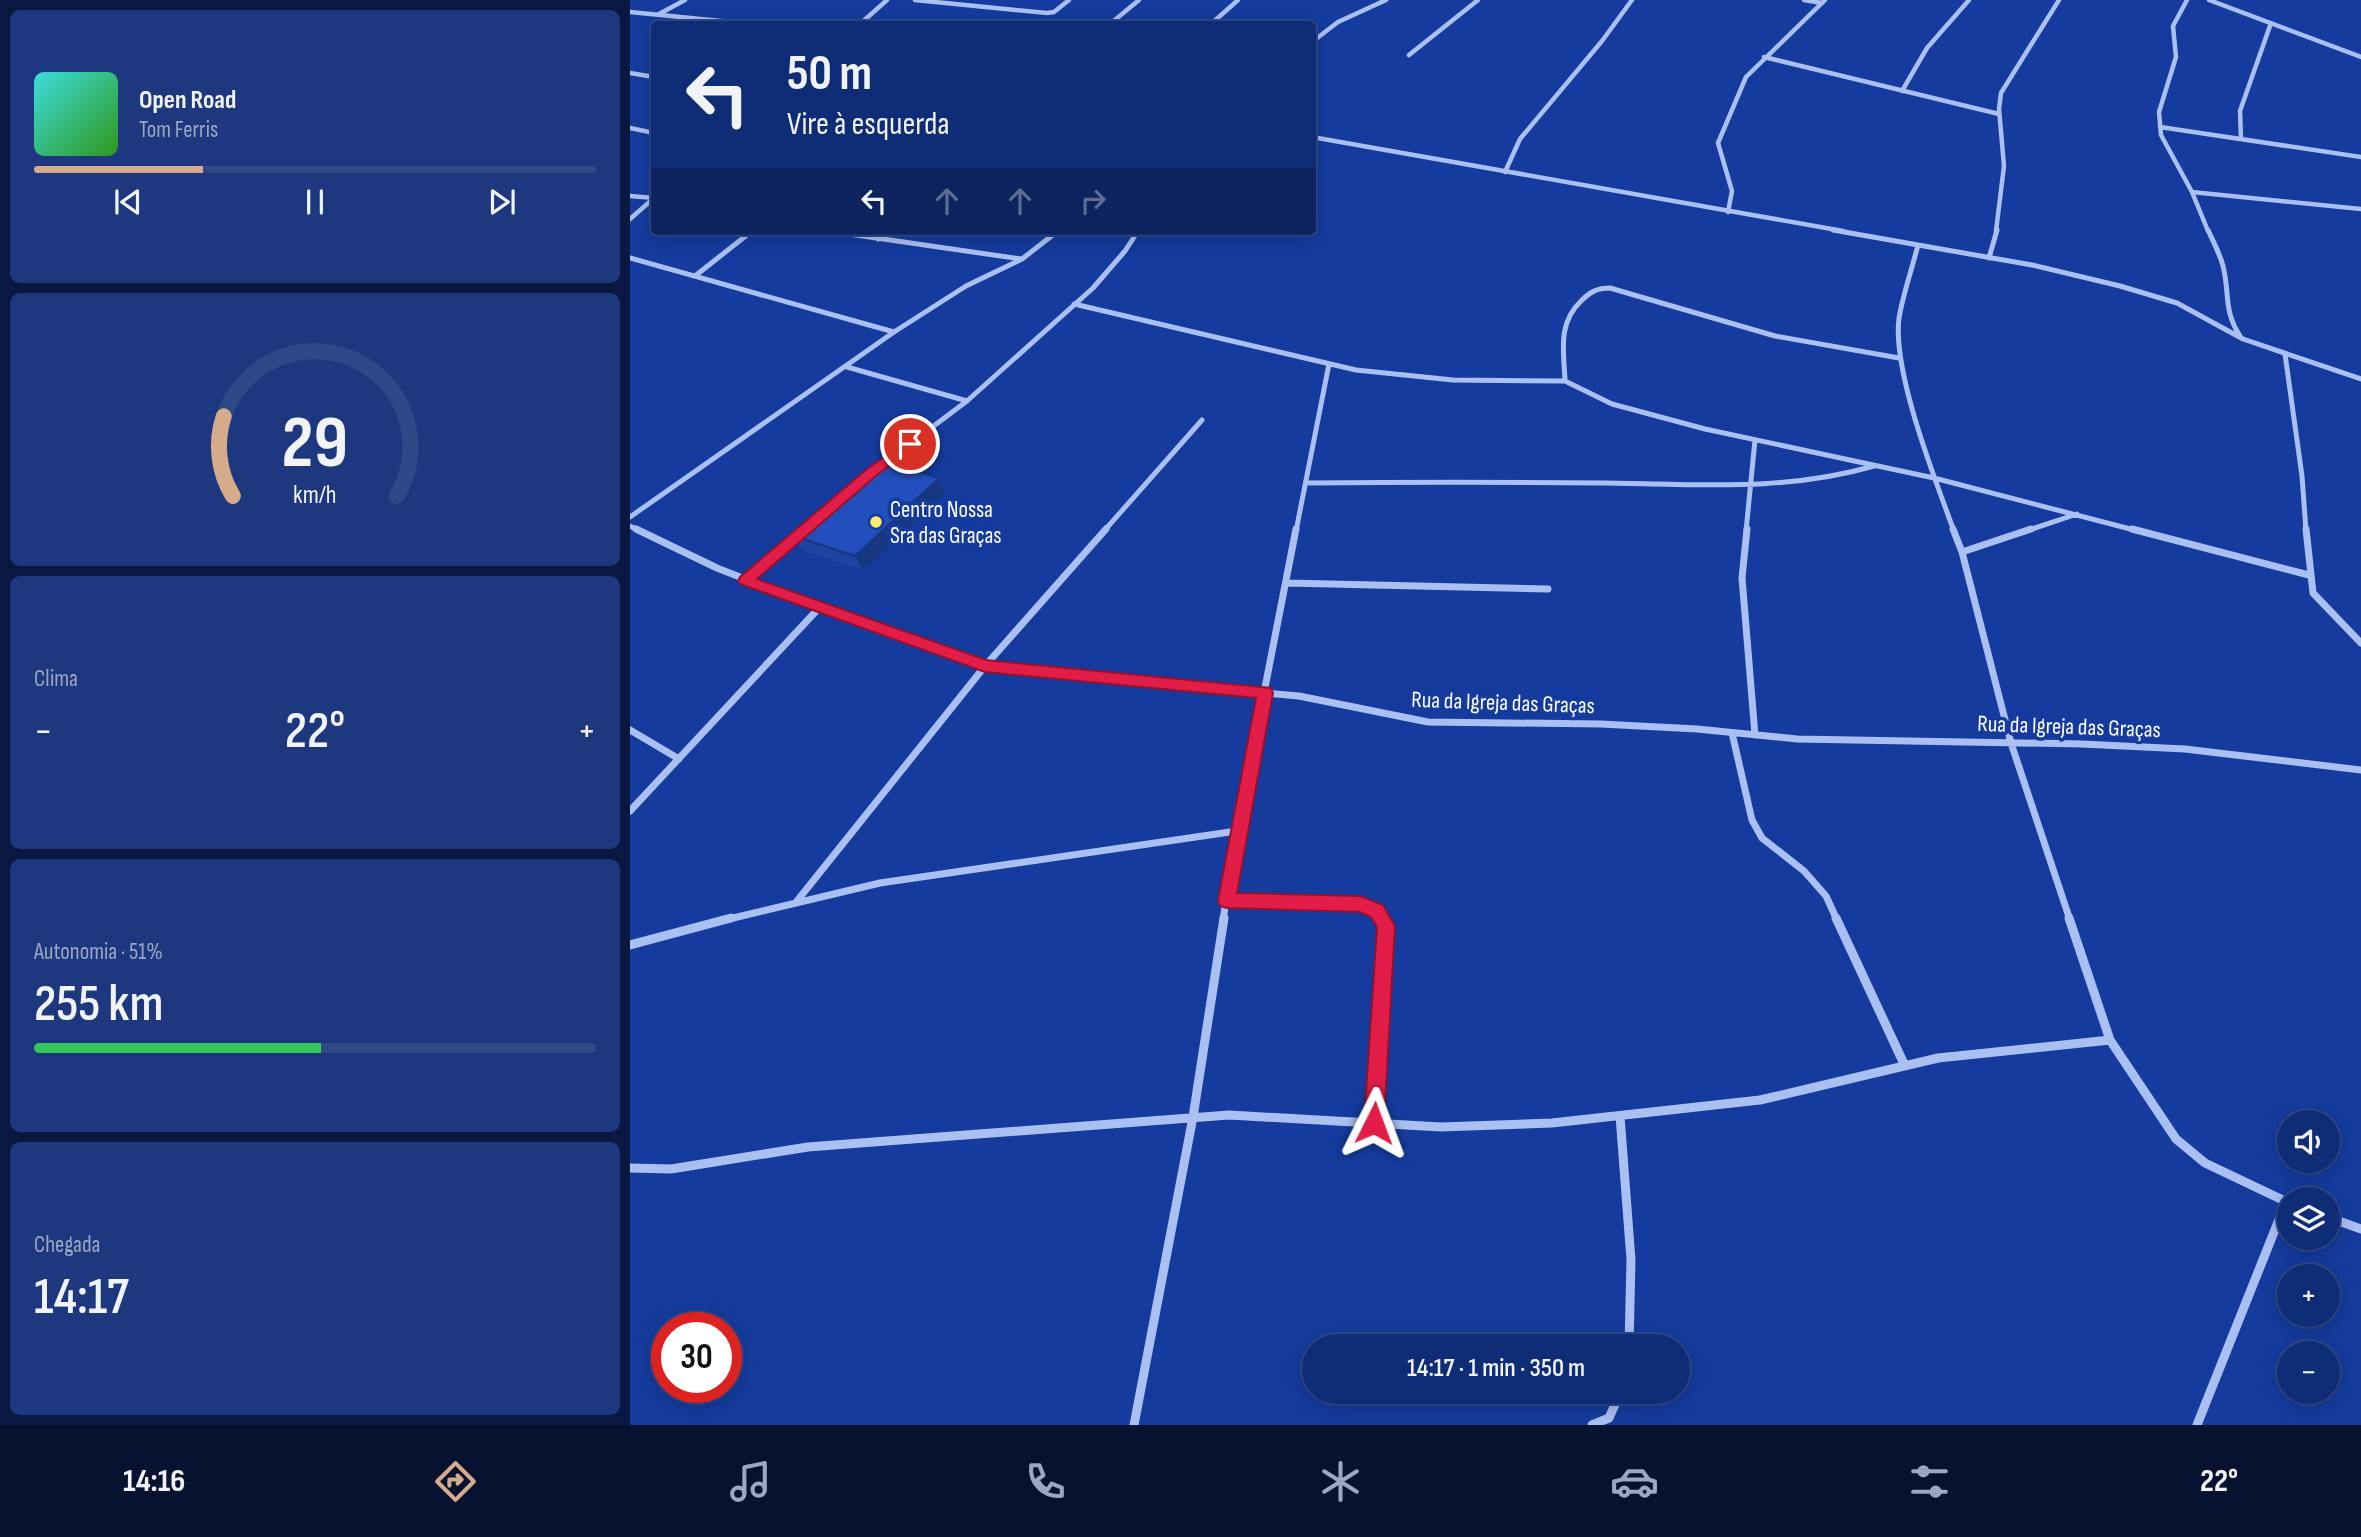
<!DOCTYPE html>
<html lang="pt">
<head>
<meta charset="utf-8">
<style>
  :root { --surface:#0f2c76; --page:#1d387e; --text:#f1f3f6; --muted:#9ba7c5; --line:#2f4888; --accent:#d6ab8b }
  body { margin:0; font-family:"Sofia Sans Condensed",sans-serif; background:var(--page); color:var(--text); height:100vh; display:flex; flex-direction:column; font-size:26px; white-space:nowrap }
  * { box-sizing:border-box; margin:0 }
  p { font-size:23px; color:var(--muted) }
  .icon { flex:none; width:38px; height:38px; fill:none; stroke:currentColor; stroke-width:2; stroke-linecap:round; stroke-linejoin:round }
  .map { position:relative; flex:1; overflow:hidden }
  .panel { display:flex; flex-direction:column; gap:10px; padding:10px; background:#081841; width:630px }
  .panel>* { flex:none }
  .guide { position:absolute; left:21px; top:21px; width:665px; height:214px; border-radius:7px; box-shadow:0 4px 18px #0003,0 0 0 2px var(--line); background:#0f2c76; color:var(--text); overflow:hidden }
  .tools { position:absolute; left:1647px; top:1110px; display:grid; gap:14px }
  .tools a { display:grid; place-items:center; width:63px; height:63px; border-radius:50%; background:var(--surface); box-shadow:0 4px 18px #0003,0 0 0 2px var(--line); font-size:35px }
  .speed { position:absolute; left:21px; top:1312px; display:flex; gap:14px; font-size:35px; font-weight:700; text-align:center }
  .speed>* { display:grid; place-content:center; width:91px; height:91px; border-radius:50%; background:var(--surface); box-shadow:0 4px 18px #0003,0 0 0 2px var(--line); line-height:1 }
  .speed .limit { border:10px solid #d22; background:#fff; color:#111 }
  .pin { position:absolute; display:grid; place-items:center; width:60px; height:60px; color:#fff; margin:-30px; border:4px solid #fff; border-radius:50%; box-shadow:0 2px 7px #0007 }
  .me { position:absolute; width:77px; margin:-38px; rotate:3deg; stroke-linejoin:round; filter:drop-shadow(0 0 5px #0008) }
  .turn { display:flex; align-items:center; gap:24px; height:147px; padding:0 21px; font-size:32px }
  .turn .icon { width:91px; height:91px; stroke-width:2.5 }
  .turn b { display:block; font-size:49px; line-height:60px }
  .lanes { display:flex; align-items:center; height:66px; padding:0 21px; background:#0003; justify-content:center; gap:35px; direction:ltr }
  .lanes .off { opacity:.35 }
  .big { font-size:52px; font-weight:600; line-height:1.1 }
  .panel .widget { flex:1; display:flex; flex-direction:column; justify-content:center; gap:10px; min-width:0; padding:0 24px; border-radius:10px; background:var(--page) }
  .panel .dial { align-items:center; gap:0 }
  .dial svg { height:182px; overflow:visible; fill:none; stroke:var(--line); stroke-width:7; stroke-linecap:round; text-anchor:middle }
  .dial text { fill:var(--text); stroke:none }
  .song { display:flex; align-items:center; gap:21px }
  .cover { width:84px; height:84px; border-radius:10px; background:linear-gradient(135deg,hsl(180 70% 55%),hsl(110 70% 35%)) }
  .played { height:7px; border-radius:4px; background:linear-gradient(90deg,var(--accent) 30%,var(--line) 30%) }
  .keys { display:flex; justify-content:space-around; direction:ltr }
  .heat { display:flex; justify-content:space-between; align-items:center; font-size:38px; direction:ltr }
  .charge { height:10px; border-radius:5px; background:linear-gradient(90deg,#34c759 51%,var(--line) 0) }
  .trip { position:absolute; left:672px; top:1334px; width:388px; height:70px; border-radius:35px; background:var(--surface); box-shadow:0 4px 18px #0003,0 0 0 2px var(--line); font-weight:600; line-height:70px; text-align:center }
  .dock { display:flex; height:112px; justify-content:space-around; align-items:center; background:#06122f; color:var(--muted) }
  .dock .icon { width:49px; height:49px }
  .dock .selected { color:var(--accent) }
  .dock b { font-size:32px; color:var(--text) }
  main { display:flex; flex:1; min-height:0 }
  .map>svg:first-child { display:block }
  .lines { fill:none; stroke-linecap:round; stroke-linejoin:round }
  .minor-far3 { stroke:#aac0f3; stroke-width:4.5 }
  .minor-far2 { stroke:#aac0f3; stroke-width:5 }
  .minor-far1 { stroke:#aac0f3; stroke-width:7 }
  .minor { stroke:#aac0f3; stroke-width:9 }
  .wall { fill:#1d44a1 }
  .shaded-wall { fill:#183783 }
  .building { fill:#224fbb; stroke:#183783; stroke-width:2 }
  .route { fill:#e11d48; stroke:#92132f; stroke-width:2 }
  .poi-dot { fill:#ffeb6c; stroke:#143b9d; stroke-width:2.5 }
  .labels { text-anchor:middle; stroke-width:7; stroke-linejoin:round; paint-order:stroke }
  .poi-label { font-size:23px; fill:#fff; stroke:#143b9d; text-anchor:start }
  .street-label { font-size:23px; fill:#fff; stroke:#143b9d }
</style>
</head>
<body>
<main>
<section class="panel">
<div class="widget">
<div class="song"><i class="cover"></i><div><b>Open Road</b><p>Tom Ferris</p></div></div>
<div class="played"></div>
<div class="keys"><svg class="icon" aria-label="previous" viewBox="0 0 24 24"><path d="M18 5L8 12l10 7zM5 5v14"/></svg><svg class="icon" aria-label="pause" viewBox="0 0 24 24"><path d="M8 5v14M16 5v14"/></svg><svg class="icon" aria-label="next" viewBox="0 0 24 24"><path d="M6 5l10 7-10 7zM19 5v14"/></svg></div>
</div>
<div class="widget dial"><svg viewBox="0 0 100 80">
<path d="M14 69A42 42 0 1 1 86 69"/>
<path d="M14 69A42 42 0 0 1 10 34" stroke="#d6ab8b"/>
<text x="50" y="56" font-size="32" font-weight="700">29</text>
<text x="50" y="72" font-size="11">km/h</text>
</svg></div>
<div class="widget"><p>Clima</p>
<div class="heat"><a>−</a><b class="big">22°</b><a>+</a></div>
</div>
<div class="widget"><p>Autonomia · 51%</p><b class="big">255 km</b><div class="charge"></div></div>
<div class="widget"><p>Chegada</p><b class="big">14:17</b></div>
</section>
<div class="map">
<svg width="1731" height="1425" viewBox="0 0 1731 1425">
  <rect width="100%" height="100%" fill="#143b9d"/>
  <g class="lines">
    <path class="minor-far3" d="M 285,0 L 417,13 L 424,12 L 439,0
      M 1174,0 L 1192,3
      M 1557,0 L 1543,26 L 1546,57 L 1529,112 L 1531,135 L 1562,192 L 1578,231
      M 1579,0 L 1731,57
      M 0,12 L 121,24
      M 29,14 L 55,0
      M 230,24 L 257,0
      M 480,24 L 509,0
      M 581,24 L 608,0
      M 682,42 L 708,22 L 756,0
      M 779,55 L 848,0
      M 1134,57 L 1369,114
      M 0,73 L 24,77
      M 1272,91 L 1297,48 L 1339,0
      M 1530,127 L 1731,157
      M 0,128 L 24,133
      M 682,137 L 1213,231
      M 1611,139 L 1610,111 L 1641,23
      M 875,172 L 890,139 L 972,41 L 1002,0
      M 1562,192 L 1731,209
      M 0,196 L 24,198
      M 1098,212 L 1102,191 L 1088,143 L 1116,77 L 1195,0
      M 0,219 L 24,198
      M 1366,231 L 1374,166 L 1369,109 L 1371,93 L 1429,0"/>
    <path class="minor-far2" d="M 1203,230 L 1402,265 L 1490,286 L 1547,303 L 1613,339 L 1731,379
      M 1578,230 C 1583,241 1590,254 1593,266 C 1600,293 1593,310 1610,336
      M 198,231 L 391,259
      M 248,239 L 258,231
      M 1288,245 C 1282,269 1273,294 1269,318 C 1262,371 1305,479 1324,531
      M 0,258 L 264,332
      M 1359,258 L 1367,230
      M 65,276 L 122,231
      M 444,304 L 726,370 L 823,380 L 935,381 L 982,404 L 1075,429 L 1304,478 L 1508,531
      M 1655,354 L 1672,476 L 1676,531
      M 217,367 L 337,401
      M 935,381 C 934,352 927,324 951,301 C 960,292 967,288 980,288 L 1145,336 L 1269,358
      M 249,467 L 337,401 L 463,288 L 495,251 L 508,231
      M 676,483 C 776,482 875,482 974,483 C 1067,484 1154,492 1244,466
      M 0,517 L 264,332 L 336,286 L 392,259 L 428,231
      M 0,526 L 9,531
      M 474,531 L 572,420
      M 666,531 L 699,364
      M 1116,531 L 1125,440
      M 1396,531 L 1447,514"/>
    <path class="minor-far1" d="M 6,529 L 87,568 L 176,603 L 325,657 L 380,670 L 669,696 L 798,722 L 971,724 L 1067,729 L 1167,739 L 1452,744 L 1555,749 L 1731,770
      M 1117,529 L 1112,578 L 1125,735
      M 1323,529 L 1332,552 L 1381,743 L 1440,920
      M 1502,529 L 1679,575
      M 1676,529 L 1683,593 L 1731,643
      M 1332,552 L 1401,529
      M 116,581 L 171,533
      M 657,583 L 918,589
      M 0,730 L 49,759
      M 1102,733 L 1122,820 L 1132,838 L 1174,871 L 1196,896 L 1207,920
      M 0,811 L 189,608
      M 597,900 L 731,904 L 747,911 L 752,920
      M 167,901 L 355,666 L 476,529
      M 95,920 L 250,883 L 607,831
      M 593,920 L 607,831 L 666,529"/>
    <path class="minor" d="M 1206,918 L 1275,1066
      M 1439,918 L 1480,1040 L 1546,1139 L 1575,1163 L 1659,1203
      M 0,945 L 101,918
      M 990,1116 L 1001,1260 L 999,1346
      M 744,1123 L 756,926 L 751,918
      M 0,1168 L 41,1169 L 178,1147 L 599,1115 L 811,1127 L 922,1123 L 1130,1100 L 1308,1058 L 1480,1040
      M 1698,1217 L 1731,1229
      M 504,1425 L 563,1117 L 594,918
      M 962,1425 L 979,1418 L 991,1391
      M 1567,1425 L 1656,1202"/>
  </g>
  <path class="wall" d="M 309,478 L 316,493 L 233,571 L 173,551 L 164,536 Z"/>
  <path class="shaded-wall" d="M 309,478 L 316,493 L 233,571 L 225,556 Z"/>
  <path class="building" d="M 251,460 L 309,478 L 225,556 L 164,536 Z"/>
  <path class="route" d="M 280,439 L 285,441 L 285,447 L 247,475 L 127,579 L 356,660 L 641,688 L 643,693 L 607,893 L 730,896 L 753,905 L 765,926 L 754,1123 L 751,1130 L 744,1133 L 737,1130 L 734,1123 L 747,927 L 741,917 L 730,912 L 597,908 L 590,906 L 588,900 L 626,698 L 355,672 L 110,584 L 108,581 L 110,577 L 237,469 Z"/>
  <circle class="poi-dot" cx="246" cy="522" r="7"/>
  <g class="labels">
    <g class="poi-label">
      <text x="260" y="517">Centro Nossa<tspan x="260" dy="26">Sra das Graças</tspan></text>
    </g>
    <g class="street-label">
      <text transform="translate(873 702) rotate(2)" y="8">Rua da Igreja das Graças</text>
      <text transform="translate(1439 726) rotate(2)" y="8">Rua da Igreja das Graças</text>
    </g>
  </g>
</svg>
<div class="tools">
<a><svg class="icon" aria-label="sound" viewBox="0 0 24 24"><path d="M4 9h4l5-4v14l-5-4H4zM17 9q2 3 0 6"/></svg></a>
<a><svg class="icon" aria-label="layers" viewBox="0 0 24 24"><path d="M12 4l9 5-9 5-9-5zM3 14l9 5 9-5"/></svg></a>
<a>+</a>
<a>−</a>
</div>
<div class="speed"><div class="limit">30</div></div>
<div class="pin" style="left:280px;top:444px;background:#d93025"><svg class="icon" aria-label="arrive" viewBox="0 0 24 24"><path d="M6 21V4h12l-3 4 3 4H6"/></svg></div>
<svg class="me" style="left:744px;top:1123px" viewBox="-20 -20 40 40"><path d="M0-17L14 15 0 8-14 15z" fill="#e11d48" stroke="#fff" stroke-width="4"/></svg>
<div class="trip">14:17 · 1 min · 350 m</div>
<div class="guide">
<div class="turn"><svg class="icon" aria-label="left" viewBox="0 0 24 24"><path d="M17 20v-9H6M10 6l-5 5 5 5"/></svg><div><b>50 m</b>Vire à esquerda</div></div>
<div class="lanes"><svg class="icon" aria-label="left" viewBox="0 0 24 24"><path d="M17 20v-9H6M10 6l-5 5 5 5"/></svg><svg class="icon off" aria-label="ahead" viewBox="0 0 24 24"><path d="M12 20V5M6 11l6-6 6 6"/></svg><svg class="icon off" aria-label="ahead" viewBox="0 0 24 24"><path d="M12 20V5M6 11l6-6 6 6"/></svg><svg class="icon off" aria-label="right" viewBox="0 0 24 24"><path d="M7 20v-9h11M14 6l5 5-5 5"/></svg></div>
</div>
</div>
</main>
<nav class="dock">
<b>14:16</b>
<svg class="icon selected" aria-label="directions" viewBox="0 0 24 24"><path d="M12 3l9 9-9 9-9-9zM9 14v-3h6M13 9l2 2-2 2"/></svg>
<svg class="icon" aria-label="music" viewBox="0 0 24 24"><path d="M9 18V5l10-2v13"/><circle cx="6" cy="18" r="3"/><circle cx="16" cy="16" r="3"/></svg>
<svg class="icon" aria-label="phone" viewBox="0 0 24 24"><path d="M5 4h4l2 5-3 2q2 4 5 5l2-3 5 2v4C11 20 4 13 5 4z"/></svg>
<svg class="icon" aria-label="climate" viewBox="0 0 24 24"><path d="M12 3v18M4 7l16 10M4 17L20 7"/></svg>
<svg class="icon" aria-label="car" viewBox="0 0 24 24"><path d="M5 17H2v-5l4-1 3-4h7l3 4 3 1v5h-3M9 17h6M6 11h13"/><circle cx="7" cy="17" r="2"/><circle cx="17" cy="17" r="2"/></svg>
<svg class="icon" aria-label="filters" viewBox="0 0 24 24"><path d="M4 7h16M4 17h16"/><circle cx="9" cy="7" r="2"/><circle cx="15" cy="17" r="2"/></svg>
<b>22°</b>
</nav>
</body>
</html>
